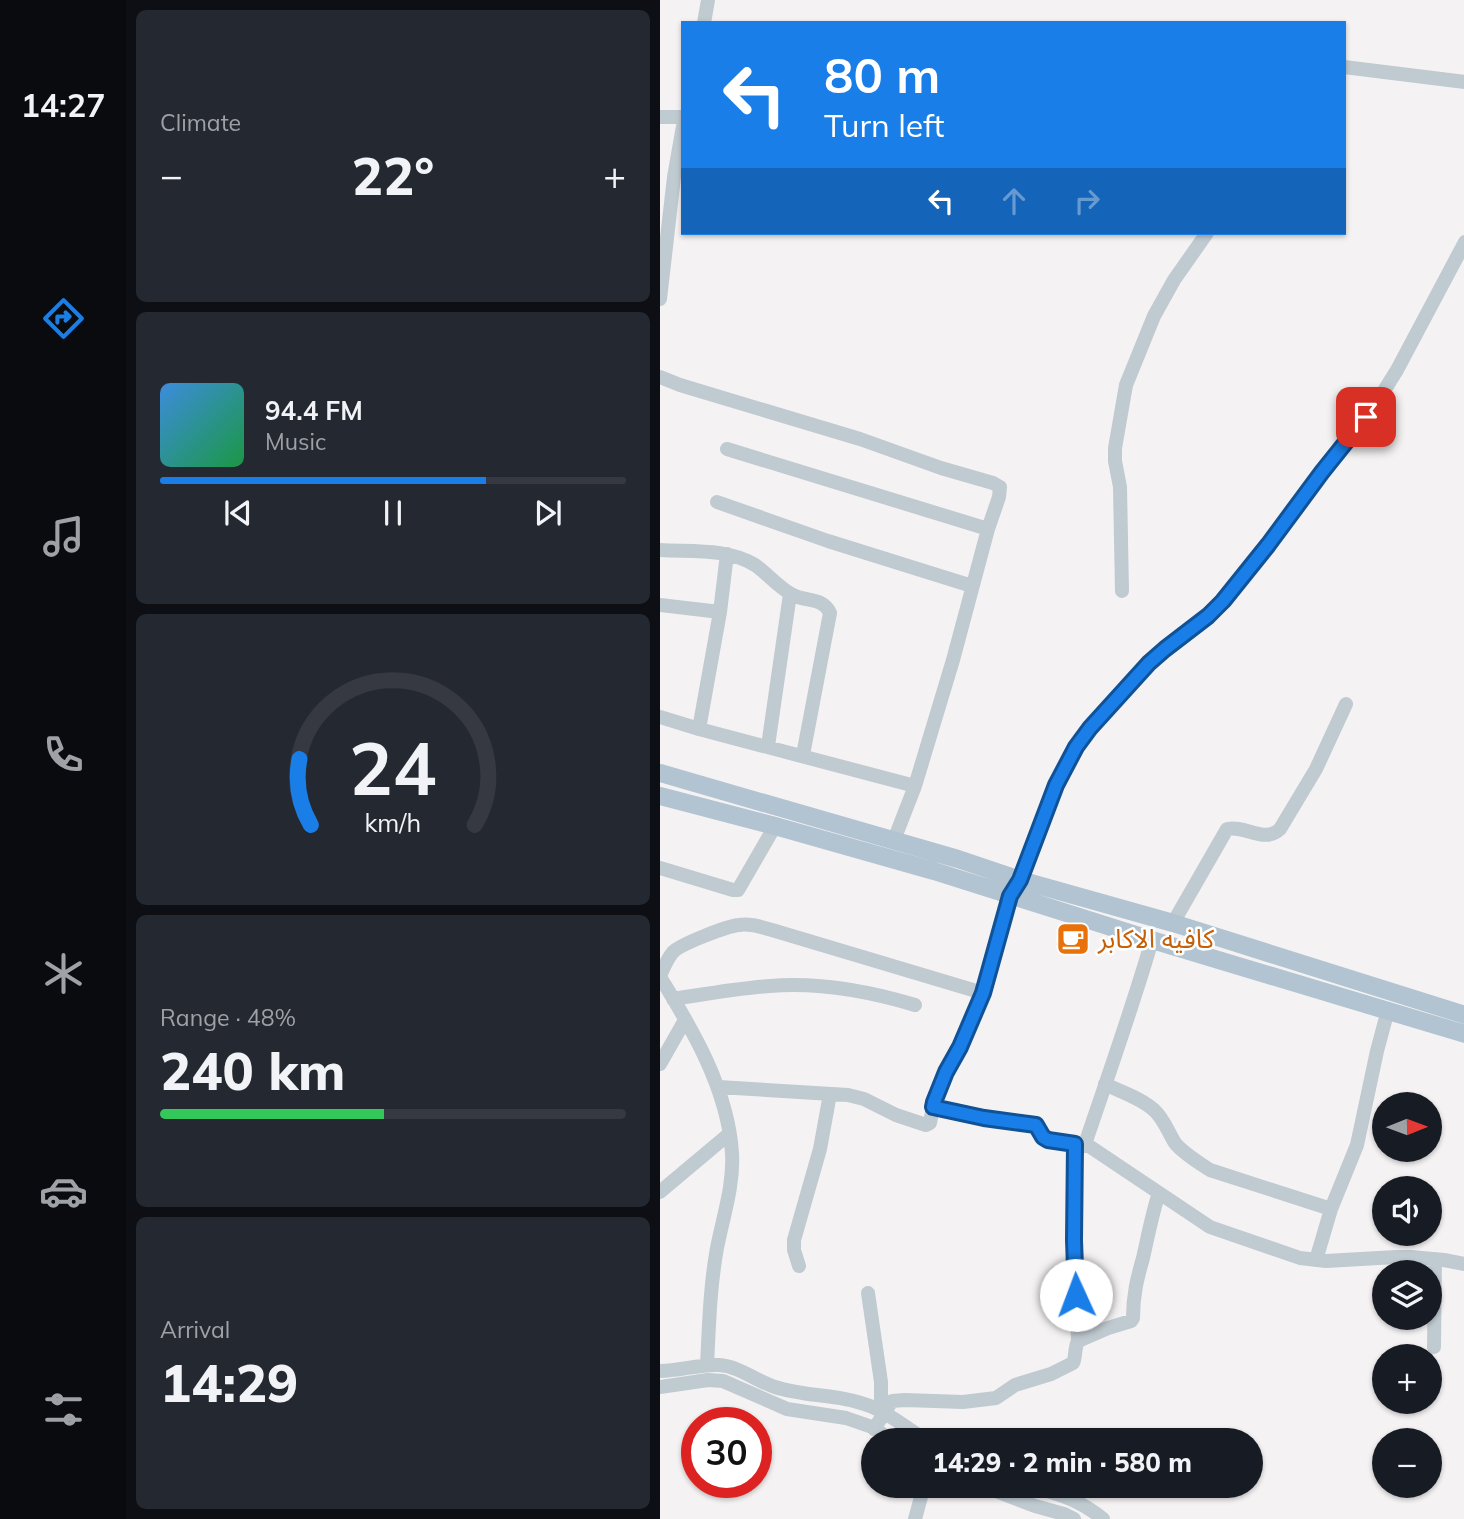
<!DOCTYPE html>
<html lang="en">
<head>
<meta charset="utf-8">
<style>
  :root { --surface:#171b24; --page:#242831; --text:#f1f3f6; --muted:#9ea1a6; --line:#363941; --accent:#197ee8 }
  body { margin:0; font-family:Mulish,"Noto Sans Arabic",sans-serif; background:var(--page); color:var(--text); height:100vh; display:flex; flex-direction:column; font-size:26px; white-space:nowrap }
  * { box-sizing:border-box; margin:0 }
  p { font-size:23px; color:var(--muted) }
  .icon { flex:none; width:38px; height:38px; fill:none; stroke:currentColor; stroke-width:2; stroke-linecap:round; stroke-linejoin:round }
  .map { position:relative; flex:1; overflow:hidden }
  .panel { display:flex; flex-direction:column; gap:10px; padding:10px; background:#0d0f14; width:534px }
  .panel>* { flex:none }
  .guide { position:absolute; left:21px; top:21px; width:665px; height:214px; border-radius:0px; box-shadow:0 2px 5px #0004; background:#197ee8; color:#fff; overflow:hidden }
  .needle { width:46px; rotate:89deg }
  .controls { position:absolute; left:712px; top:1092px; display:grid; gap:14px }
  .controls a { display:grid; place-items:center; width:70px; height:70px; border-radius:50%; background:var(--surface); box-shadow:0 2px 5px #0004; font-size:35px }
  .speed { position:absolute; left:21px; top:1407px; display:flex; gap:14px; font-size:35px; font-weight:700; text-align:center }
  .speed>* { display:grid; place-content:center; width:91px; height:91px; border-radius:50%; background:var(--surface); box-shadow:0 2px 5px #0004; line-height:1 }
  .speed .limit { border:10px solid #d22; background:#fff; color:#111 }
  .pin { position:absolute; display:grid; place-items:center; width:60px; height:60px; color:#fff; margin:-30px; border-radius:14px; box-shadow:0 4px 10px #0006 }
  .me { position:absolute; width:77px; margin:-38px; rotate:358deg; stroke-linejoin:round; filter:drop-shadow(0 0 5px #0008) }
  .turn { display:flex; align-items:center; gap:24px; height:147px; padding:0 28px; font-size:32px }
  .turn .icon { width:91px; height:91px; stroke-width:2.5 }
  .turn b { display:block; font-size:49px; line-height:60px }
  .lanes { display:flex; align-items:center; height:66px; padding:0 28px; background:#0003; justify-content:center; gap:35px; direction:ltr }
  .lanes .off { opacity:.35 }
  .big { font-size:52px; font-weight:800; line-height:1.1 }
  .panel .card { flex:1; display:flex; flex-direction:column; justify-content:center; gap:10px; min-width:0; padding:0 24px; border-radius:10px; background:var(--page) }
  .panel .dial { align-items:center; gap:0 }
  .dial svg { height:182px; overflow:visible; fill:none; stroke:var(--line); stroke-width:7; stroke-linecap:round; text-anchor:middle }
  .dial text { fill:var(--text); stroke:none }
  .song { display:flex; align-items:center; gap:21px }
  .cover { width:84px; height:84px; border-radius:10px; background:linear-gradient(135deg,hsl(210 70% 55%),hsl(140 70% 35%)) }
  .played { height:7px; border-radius:4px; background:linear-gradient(90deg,var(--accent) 70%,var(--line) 70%) }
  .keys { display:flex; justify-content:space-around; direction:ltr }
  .heat { display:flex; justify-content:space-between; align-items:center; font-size:38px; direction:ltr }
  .charge { height:10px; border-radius:5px; background:linear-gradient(90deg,#34c759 48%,var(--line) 0) }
  .trip { position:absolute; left:201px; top:1428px; width:402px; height:70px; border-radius:35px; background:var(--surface); box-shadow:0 2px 5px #0004; font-weight:800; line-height:70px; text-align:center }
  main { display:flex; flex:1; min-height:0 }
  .tabs { display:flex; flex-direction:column; width:126px; justify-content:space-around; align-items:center; background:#090b0e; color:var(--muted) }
  .tabs .icon { width:49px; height:49px }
  .tabs .on { color:var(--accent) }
  .tabs b { font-size:32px; color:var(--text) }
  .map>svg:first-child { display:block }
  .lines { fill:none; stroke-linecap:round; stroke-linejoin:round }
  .minor { stroke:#c0cad1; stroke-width:14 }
  .major { stroke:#b2c3d1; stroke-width:18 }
  .route-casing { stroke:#105297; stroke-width:18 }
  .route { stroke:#197ee8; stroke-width:12 }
  .labels { text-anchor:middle; stroke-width:5; stroke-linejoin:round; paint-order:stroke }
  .food-label { font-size:26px; fill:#c56008; stroke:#fff; text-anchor:start }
</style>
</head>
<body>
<main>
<nav class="tabs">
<b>14:27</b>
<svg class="icon on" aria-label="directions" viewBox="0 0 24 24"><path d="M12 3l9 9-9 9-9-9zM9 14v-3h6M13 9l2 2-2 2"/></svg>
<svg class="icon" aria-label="music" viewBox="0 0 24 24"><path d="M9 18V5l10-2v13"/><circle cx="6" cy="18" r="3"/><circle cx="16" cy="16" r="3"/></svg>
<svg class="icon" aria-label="phone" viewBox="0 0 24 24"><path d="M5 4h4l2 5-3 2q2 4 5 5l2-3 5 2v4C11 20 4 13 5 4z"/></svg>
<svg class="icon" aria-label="climate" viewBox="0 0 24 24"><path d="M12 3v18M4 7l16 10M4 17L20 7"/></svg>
<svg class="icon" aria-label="car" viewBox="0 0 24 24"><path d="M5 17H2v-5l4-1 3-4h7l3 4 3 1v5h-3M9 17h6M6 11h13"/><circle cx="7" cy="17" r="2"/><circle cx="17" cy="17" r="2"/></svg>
<svg class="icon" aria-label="filters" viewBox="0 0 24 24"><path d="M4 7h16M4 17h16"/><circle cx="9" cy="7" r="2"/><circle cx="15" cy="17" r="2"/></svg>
</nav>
<section class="panel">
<div class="card"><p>Climate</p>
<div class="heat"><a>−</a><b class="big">22°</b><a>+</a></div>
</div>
<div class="card">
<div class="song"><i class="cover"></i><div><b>94.4 FM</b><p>Music</p></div></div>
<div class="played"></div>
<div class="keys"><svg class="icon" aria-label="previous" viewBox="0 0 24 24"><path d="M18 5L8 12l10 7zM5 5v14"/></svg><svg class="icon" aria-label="pause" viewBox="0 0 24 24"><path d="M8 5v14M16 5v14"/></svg><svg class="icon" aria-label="next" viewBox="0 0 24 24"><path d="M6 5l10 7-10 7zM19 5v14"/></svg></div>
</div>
<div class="card dial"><svg viewBox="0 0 100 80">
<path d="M14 69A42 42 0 1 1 86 69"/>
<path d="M14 69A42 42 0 0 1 9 40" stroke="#197ee8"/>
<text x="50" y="56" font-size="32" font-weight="700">24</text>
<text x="50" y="72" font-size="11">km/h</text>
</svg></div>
<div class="card"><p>Range · 48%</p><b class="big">240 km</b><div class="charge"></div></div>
<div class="card"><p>Arrival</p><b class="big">14:29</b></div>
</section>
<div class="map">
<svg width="805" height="1519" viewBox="0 0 805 1519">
  <rect width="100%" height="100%" fill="#f5f2f3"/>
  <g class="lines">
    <path class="minor" d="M 44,23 L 48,0
      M 684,67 L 805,82
      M 0,117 L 23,117
      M 805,242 L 737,370 L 722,394 L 608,545 L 563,601 L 548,616 L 505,649 L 489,663 L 430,728 L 416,747 L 396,785 L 360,880 L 350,896 L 323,993 L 300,1047 L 286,1072 L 273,1107 L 324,1118 L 376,1125 L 384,1137 L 388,1140 L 429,1146 L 550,1227 L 640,1258 L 666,1261 L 736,1257 L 751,1257 L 784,1260 L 805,1264
      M 0,299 L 14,177 L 23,126
      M 0,377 L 20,385 L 200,439 L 281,468 L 333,483 L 340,487 L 339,497 L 328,529 L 293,660 L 255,786 L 234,840
      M 67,449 L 328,529
      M 57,502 L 168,541 L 312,586
      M 0,550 C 31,552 68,548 95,565 C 108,574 119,588 133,595 C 146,602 163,597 170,613 L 143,755
      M 462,591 L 460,487 L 455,461 L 455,448 L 466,385 L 494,316 L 514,280 L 547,233
      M 0,605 L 60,612
      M 0,717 L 39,729 L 255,786
      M 39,729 L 60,612 L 67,554
      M 108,746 L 130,594
      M 0,868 L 73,890 L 78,890 L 115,826
      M 513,923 L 567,829 C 586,825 604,844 620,829 L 656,769 L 686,704
      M 0,976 C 4,967 7,959 13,952 C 21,944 67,926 79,925 C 90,923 101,927 112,930 L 323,993
      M 0,977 C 33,1030 68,1090 72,1153 C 74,1185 63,1217 57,1248 C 50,1286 49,1326 47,1365
      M 13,999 C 45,994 78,988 110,986 C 159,982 208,991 255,1005
      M 0,1064 L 25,1020
      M 445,1084 C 461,1092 481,1098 494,1110 C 504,1119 508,1132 515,1143 C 524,1154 538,1162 550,1170 L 671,1209
      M 59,1087 L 188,1095 L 204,1099 L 236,1115 L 266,1125 L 270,1123 L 273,1107
      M 415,1144 L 414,1240 L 418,1341
      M 425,1144 C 448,1076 472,1009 492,940
      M 0,1192 L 69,1134
      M 656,1260 L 671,1209 L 697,1145 L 717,1051 L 728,1010
      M 139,1266 L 134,1250 L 134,1240 L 160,1149 L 170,1094
      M 208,1293 L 221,1382 L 221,1410
      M 774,1347 L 775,1259
      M 0,1371 C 20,1371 39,1364 59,1365 C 79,1366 96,1381 115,1387 C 146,1397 180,1394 210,1406 C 231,1414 247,1429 266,1440
      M 0,1387 L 48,1380 L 63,1381 L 127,1409 L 186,1418 L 212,1427 L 231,1440
      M 214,1429 L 232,1401 L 245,1400 L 303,1402 L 336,1398 L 355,1385 L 391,1374 L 413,1363 C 416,1358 414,1349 418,1341 L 448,1328 L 471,1321 L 473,1318 C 473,1295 477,1279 483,1258 C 488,1236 492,1214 499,1193
      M 323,1486 L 375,1506 L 404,1514 L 414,1519
      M 371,1486 C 400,1495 419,1499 443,1519
      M 255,1519 L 264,1486"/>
    <path class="major" d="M 0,773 L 298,859 L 360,880 L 513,923 L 805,1015
      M 0,796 L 115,826 L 274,871 L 492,940 L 805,1034"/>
  </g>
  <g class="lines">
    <defs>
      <path id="route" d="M 416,1295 L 414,1240 L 415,1144 L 388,1140 L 383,1137 L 376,1125 L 324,1118 L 273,1107 L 274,1102 L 286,1072 L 300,1047 L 323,993 L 350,896 L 360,880 L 396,785 L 416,747 L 430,728 L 489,663 L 505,649 L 548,616 L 563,601 L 608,545 L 662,472 L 706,417"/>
    </defs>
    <use href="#route" class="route-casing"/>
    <use href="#route" class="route"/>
  </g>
  <defs>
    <symbol id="cafe-square" viewBox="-11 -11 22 22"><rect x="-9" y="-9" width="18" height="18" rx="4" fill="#e8710a" stroke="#fff"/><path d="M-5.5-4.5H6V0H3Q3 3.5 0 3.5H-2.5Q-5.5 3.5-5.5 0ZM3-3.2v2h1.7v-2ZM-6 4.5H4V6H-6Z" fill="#fff"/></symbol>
  </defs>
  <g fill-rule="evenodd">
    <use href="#cafe-square" x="394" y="920" width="38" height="38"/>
  </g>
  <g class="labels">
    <g class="food-label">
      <text x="438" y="948">كافيه الاكابر</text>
    </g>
  </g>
</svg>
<div class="controls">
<a><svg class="needle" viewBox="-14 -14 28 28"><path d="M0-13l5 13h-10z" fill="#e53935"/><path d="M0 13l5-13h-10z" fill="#9ea1a6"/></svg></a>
<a><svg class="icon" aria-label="sound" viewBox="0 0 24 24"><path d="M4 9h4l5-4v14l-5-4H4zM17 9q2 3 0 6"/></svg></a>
<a><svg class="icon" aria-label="layers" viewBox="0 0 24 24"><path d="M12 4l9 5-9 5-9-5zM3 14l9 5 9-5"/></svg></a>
<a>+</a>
<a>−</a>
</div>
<div class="speed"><div class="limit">30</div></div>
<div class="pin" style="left:706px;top:417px;background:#d93025"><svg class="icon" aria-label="arrive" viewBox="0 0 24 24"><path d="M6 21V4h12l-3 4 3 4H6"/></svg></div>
<svg class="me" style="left:416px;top:1295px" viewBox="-20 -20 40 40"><circle r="19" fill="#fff"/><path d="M0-13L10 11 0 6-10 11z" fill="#197ee8"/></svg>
<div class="trip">14:29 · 2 min · 580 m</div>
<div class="guide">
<div class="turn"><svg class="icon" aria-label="left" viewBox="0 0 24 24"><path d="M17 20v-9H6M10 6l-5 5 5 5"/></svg><div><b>80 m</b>Turn left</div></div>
<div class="lanes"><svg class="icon" aria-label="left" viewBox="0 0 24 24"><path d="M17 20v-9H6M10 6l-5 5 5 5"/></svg><svg class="icon off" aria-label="ahead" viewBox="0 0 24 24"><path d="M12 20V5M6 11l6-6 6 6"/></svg><svg class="icon off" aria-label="right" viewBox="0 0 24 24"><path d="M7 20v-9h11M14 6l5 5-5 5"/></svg></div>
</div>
</div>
</main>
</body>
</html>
